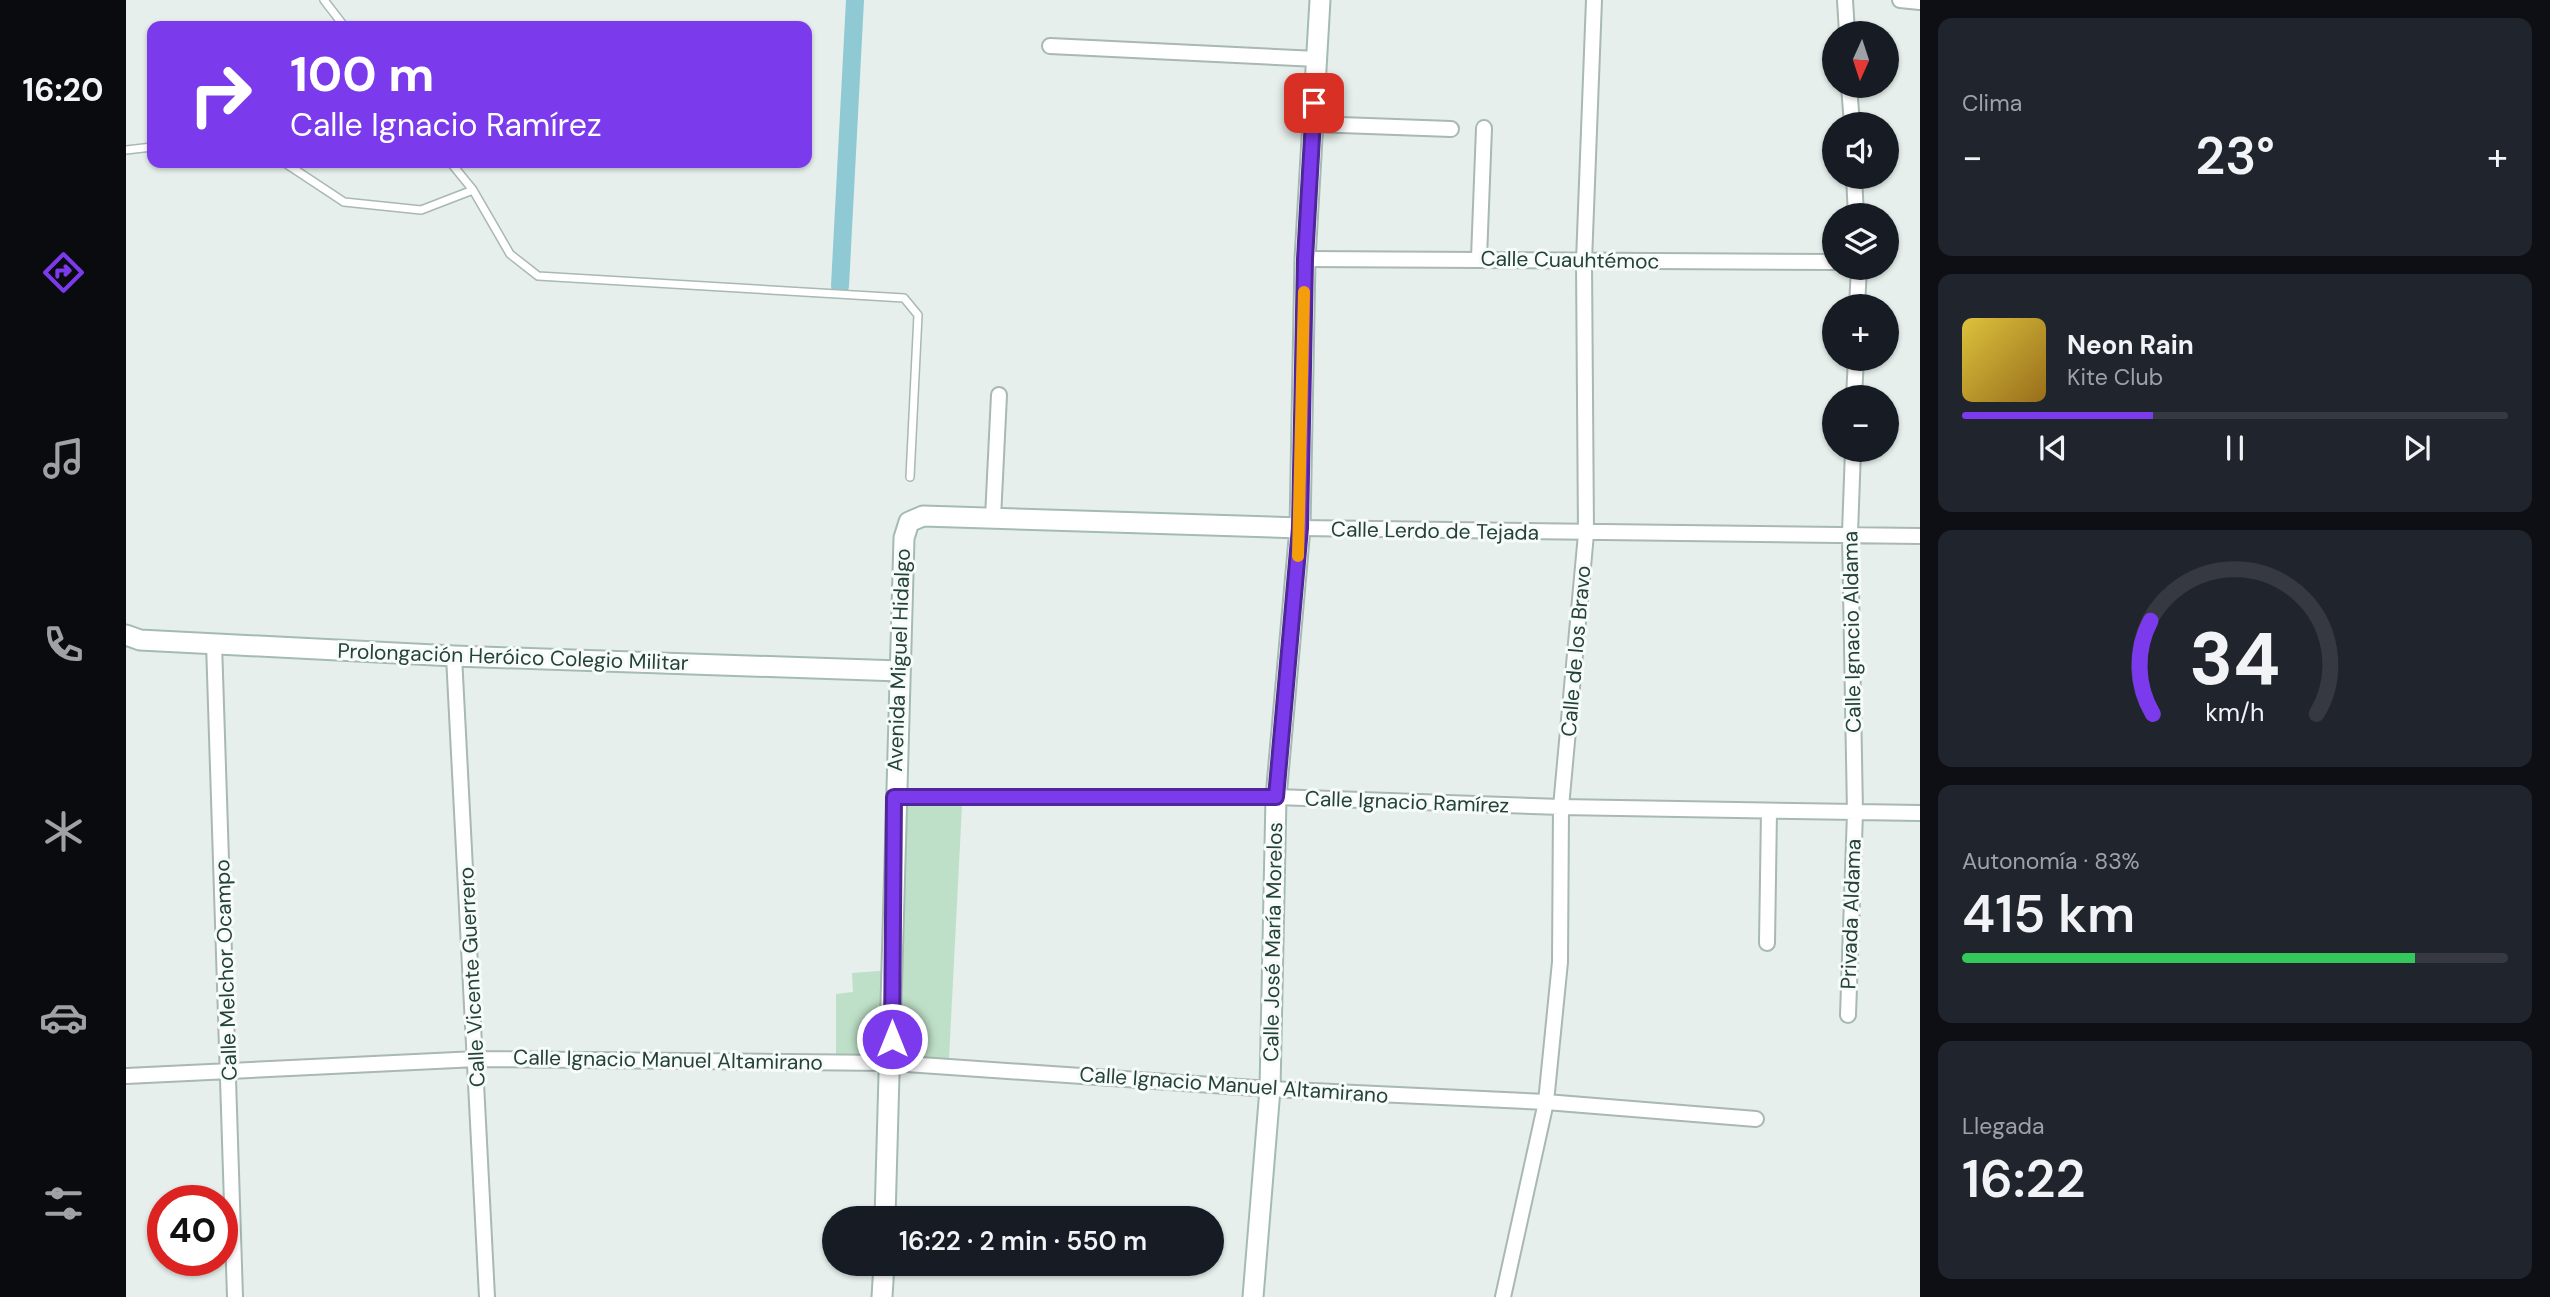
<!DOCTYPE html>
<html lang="es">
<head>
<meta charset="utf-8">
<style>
  :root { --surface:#171b24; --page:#20242c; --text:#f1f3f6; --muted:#9ea1a6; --line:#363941; --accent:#7c3aed }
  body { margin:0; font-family:"DM Sans",sans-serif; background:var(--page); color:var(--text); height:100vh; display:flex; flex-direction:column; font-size:26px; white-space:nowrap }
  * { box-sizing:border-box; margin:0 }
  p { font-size:23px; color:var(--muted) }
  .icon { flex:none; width:38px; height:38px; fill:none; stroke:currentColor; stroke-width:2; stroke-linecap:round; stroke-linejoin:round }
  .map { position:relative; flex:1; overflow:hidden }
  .side { display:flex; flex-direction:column; gap:18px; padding:18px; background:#0d0f14; width:630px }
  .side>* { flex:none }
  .hud { position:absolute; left:21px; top:21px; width:665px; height:147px; border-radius:14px; box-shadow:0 2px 5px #0004; background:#7c3aed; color:#fff; overflow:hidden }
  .needle { width:46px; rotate:183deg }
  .fabs { position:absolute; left:1696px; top:21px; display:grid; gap:14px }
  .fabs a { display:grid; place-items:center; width:77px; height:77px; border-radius:50%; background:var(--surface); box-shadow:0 2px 5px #0004; font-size:35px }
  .speed { position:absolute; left:21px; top:1185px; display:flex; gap:14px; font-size:35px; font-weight:700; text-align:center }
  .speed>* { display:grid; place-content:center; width:91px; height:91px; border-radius:50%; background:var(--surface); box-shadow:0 2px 5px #0004; line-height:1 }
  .speed .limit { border:10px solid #d22; background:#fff; color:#111 }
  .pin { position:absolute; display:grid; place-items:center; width:60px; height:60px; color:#fff; margin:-30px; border-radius:14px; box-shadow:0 4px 10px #0006 }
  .me { position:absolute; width:77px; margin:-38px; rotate:0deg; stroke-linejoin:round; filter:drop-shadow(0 0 5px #0008) }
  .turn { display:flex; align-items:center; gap:24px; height:147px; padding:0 28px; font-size:32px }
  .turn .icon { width:91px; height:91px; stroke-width:2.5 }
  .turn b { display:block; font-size:49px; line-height:60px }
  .big { font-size:52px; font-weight:600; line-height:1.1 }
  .side .tile { flex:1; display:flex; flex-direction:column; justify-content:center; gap:10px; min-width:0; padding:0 24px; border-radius:14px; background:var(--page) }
  .side .dial { align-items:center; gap:0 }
  .dial svg { height:182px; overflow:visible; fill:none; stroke:var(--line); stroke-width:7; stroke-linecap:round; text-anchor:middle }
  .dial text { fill:var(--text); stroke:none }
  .song { display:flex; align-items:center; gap:21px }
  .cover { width:84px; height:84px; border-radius:10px; background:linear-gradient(135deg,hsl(50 70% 55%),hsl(40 70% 35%)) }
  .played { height:7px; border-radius:4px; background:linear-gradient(90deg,var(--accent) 35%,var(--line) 35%) }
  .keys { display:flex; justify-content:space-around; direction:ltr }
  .heat { display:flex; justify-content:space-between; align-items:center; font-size:38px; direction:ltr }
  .charge { height:10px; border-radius:5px; background:linear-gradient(90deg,#34c759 83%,var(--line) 0) }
  .trip { position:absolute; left:696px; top:1206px; width:402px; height:70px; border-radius:35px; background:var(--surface); box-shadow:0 2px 5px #0004; font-weight:600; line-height:70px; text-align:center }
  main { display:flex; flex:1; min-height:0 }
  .tabs { display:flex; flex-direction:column; width:126px; justify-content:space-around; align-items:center; background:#090b0e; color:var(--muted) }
  .tabs .icon { width:49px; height:49px }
  .tabs .active { color:var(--accent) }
  .tabs b { font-size:32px; color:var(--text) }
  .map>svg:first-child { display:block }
  .green { fill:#bfe0c8 }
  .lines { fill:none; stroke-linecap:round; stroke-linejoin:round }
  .canal { stroke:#8ec9d4; stroke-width:18 }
  .lane-casing { stroke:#a8b8b2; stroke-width:10 }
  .street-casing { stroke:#a8b8b2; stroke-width:18 }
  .secondary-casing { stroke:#a4bbb3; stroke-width:23 }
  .lane { stroke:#fff; stroke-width:7 }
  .street { stroke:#fff; stroke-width:14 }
  .secondary { stroke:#fff; stroke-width:19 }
  .route-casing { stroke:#51269a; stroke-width:18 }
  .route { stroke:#7c3aed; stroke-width:12 }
  .slow { stroke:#f59e0b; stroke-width:12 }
  .labels { text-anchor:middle; stroke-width:6; stroke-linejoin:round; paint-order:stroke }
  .street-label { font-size:21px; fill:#24423a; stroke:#f7fbf9 }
</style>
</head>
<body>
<main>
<nav class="tabs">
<b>16:20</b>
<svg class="icon active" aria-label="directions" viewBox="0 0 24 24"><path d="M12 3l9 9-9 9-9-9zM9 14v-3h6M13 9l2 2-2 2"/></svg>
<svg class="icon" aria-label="music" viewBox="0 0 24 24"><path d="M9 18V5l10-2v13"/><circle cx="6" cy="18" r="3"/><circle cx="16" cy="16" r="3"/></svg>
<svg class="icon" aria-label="phone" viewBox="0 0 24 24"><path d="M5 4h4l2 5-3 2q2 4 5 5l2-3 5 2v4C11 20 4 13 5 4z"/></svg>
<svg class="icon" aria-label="climate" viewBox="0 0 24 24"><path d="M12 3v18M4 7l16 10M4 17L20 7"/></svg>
<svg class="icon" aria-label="car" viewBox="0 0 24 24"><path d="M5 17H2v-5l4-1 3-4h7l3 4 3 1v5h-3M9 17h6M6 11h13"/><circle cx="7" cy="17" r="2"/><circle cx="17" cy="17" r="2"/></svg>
<svg class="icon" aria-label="filters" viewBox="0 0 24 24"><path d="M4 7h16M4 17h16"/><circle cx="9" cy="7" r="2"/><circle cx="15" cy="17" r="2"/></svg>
</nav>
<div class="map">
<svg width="1794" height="1297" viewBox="0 0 1794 1297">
  <rect width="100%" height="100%" fill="#e6efeb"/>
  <path class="green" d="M 779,805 L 836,806 L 823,1059 L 772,1058 Z
    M 766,970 L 762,1057 L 710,1056 L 710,994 L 727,992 L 726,973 Z"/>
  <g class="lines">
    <path class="canal" d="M 714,286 L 729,0"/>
    <defs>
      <path id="lane" d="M 198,0 L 218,26
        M 0,150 L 26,147
        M 159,163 L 218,202 L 295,210 L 347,190
        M 325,163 L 347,190 L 384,254 L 412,276 L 778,298 L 792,315 L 784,477"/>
      <path id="street" d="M 1719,0 L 1721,33
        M 1774,0 L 1794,2
        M 924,46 L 1191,59
        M 1723,86 L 1726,124
        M 1187,124 L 1325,129
        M 1728,177 L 1730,215
        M 1353,258 L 1358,128
        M 1179,259 L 1708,262
        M 1731,306 L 1733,268
        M 1728,397 L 1730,359
        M 867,518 L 873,395
        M 1174,528 L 1794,536
        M 88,643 L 109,1297
        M 328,656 L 361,1297
        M 768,797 L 1150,797 L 1435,807 L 1794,813
        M 1641,943 L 1643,811
        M 1722,1015 L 1729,813 L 1724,533 L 1727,450
        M 0,1076 L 351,1059 L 766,1063 L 1144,1089 L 1420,1102 L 1630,1119
        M 1377,1297 L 1420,1102 L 1434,962 L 1435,807 L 1460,534 L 1458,261 L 1468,0"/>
      <path id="secondary" d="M 0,635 L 14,640 L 328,656 L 774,671
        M 759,1218 L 778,538 L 783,522 L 797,516 L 1174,528
        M 756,1297 L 758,1264
        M 1127,1297 L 1144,1089 L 1150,797 L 1174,528 L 1179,259 L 1194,0"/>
    </defs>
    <use href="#lane" class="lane-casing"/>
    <use href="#street" class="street-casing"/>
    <use href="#secondary" class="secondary-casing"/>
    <use href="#lane" class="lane"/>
    <use href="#street" class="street"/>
    <use href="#secondary" class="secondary"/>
  </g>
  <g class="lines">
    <defs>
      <path id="route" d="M 766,1039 L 768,797 L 1150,797 L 1174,528 L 1179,259 L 1188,103"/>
    </defs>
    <use href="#route" class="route-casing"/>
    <use href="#route" class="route"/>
    <path class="slow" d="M 1172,556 L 1178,292"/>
  </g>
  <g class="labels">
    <g class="street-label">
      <text transform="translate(1444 260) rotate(1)" y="7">Calle Cuauhtémoc</text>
      <text transform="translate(1309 531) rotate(1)" y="7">Calle Lerdo de Tejada</text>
      <text transform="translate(1726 632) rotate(-91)" y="7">Calle Ignacio Aldama</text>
      <text transform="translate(1450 651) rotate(-85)" y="7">Calle de los Bravo</text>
      <text transform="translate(387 657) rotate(2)" y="7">Prolongación Heróico Colegio Militar</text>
      <text transform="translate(773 660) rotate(-88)" y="7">Avenida Miguel Hidalgo</text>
      <text transform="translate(1281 802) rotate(2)" y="7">Calle Ignacio Ramírez</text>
      <text transform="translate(1725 914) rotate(-88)" y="7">Privada Aldama</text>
      <text transform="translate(1147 942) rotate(-89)" y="7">Calle José María Morelos</text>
      <text transform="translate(100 970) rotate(-92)" y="7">Calle Melchor Ocampo</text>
      <text transform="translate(346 977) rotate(-93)" y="7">Calle Vicente Guerrero</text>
      <text transform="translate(542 1060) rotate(1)" y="7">Calle Ignacio Manuel Altamirano</text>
      <text transform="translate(1108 1085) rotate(4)" y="7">Calle Ignacio Manuel Altamirano</text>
    </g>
  </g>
</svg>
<div class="fabs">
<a><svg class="needle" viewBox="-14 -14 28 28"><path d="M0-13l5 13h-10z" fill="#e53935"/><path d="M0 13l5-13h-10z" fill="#9ea1a6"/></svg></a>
<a><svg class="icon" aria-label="sound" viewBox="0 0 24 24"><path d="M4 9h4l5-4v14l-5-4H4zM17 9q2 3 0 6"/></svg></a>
<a><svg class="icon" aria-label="layers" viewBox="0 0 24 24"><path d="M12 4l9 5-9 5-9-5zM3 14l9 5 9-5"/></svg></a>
<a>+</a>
<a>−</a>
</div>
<div class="speed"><div class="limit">40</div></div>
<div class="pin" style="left:1188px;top:103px;background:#d93025"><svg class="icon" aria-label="arrive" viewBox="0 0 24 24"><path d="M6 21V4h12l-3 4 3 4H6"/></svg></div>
<svg class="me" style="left:766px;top:1039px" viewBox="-20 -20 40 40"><circle r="17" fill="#7c3aed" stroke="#fff" stroke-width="3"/><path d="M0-11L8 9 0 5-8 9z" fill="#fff"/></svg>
<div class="trip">16:22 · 2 min · 550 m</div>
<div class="hud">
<div class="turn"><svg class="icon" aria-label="right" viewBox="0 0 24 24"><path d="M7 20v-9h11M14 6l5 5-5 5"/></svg><div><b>100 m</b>Calle Ignacio Ramírez</div></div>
</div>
</div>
<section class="side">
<div class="tile"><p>Clima</p>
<div class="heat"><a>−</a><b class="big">23°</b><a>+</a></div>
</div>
<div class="tile">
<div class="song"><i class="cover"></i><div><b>Neon Rain</b><p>Kite Club</p></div></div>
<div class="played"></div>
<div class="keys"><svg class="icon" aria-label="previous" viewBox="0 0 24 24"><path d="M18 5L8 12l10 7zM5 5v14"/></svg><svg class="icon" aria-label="pause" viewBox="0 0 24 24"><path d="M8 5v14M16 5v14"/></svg><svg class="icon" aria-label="next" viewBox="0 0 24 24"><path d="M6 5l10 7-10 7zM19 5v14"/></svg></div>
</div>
<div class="tile dial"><svg viewBox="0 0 100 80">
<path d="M14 69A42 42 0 1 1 86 69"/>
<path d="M14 69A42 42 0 0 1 13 28" stroke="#7c3aed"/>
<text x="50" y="56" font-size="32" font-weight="700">34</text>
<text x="50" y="72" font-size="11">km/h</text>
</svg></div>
<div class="tile"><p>Autonomía · 83%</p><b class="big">415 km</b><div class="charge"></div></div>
<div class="tile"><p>Llegada</p><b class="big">16:22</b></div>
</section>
</main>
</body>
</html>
